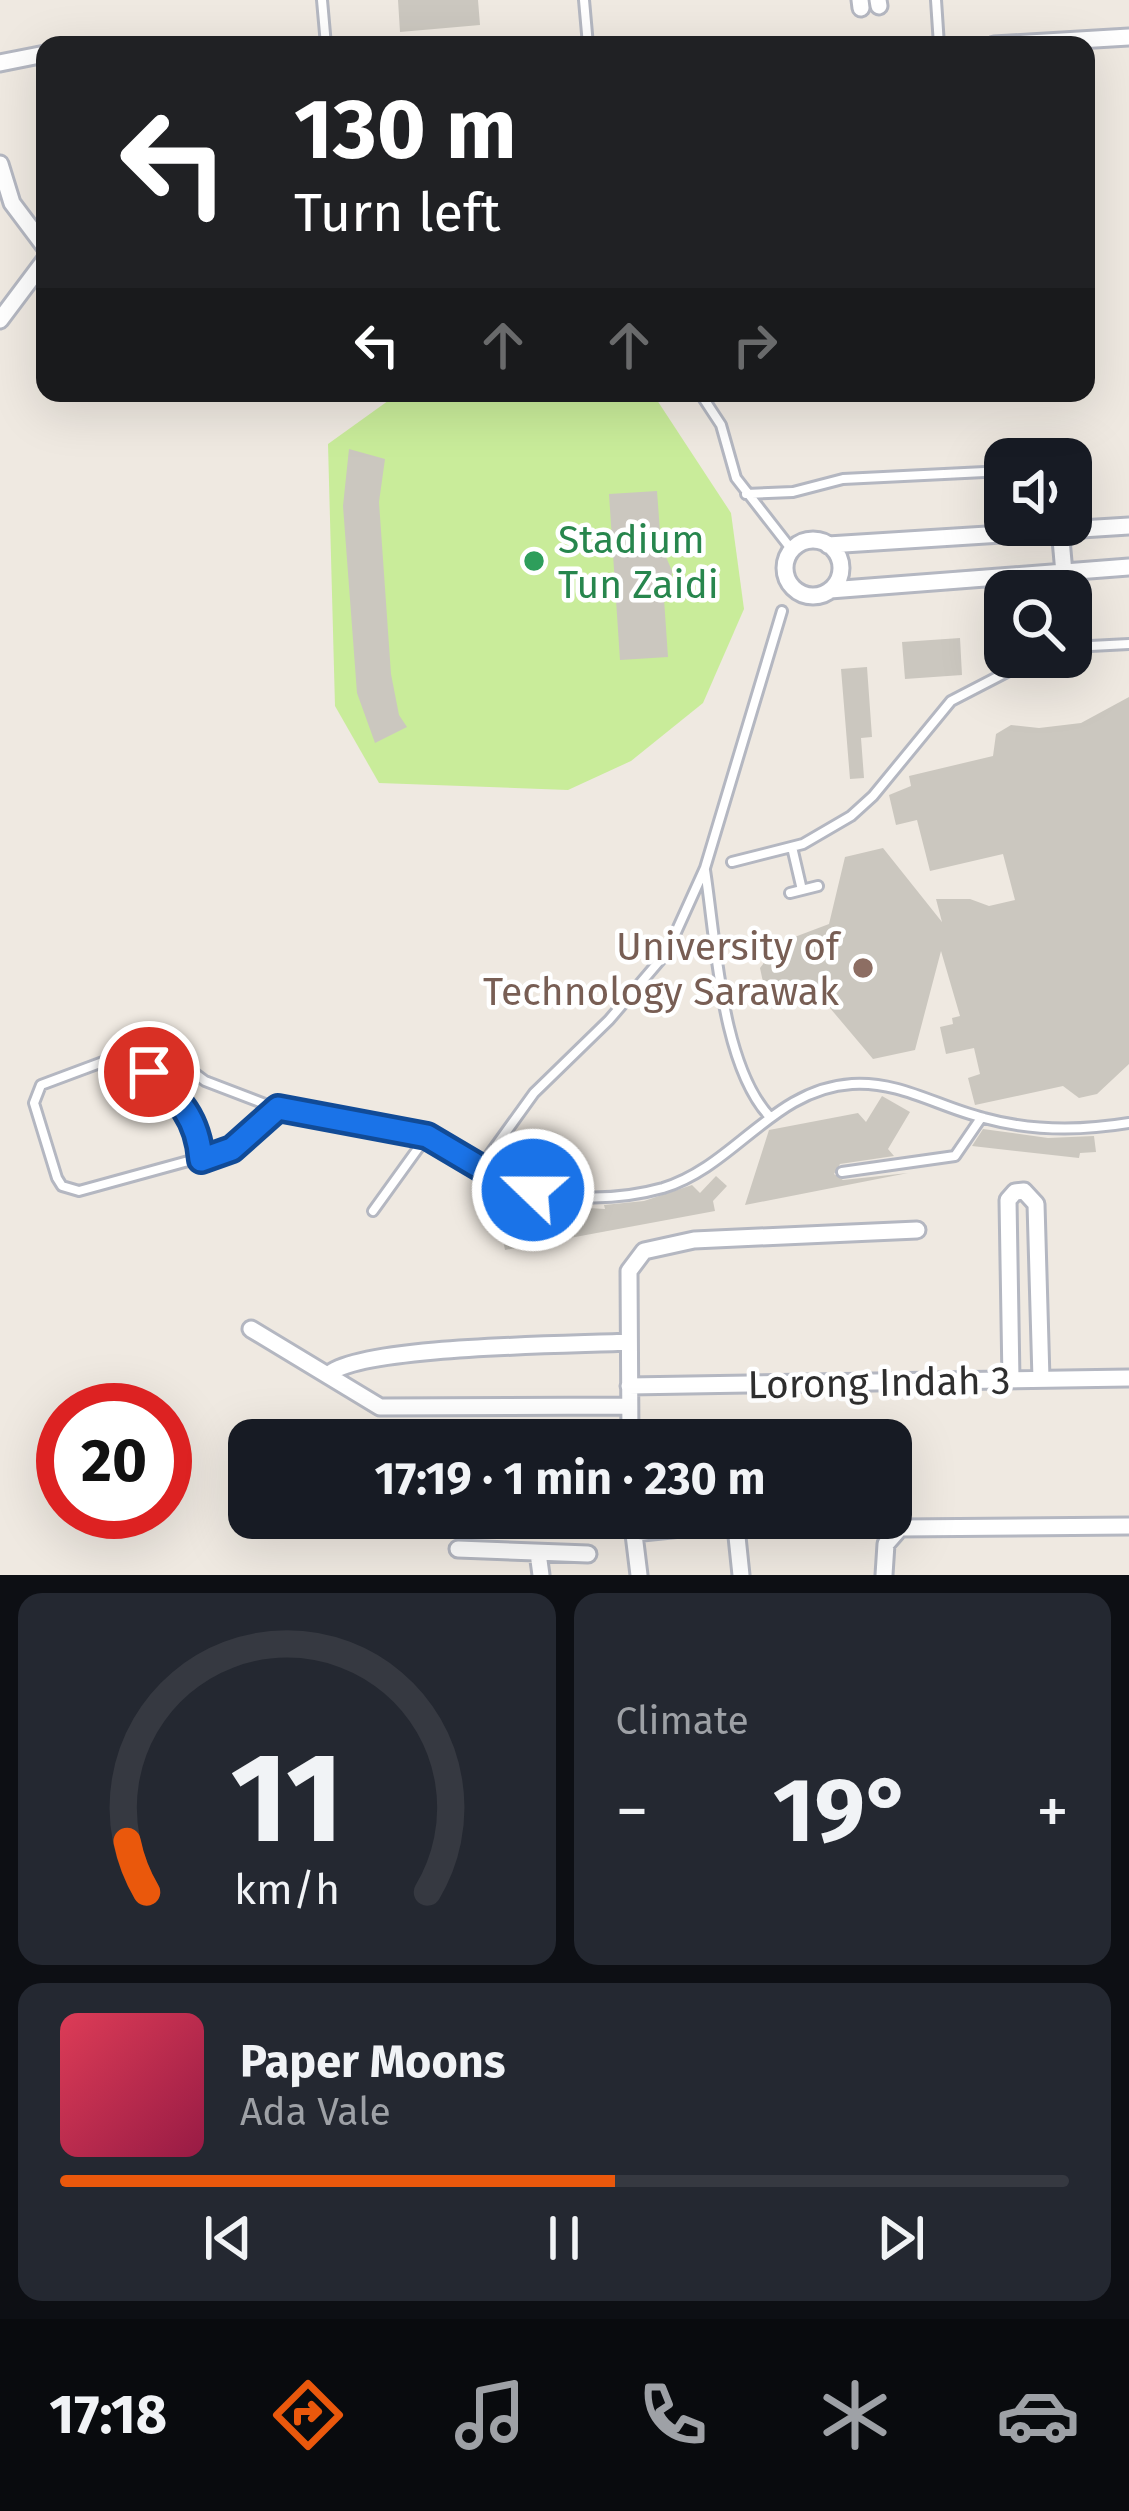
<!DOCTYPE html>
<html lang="en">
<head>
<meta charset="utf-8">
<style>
  :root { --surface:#171b24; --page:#242831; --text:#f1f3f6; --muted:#9ea1a6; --line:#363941; --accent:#ea580c }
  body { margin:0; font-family:"Fira Sans",sans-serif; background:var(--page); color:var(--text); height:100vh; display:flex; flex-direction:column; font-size:45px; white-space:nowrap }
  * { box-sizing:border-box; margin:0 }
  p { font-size:39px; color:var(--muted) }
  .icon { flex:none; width:66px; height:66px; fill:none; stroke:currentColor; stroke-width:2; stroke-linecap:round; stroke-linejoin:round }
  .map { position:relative; height:1575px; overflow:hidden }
  .drawer { display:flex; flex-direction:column; gap:18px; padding:18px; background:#0d0f14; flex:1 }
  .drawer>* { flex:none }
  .banner { position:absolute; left:36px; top:36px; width:1059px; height:366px; border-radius:24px; box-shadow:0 12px 48px #0002; background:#202124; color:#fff; overflow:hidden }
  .tools { position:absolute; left:984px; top:438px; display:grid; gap:24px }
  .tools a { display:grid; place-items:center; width:108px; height:108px; border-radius:24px; background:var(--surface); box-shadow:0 12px 48px #0002; font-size:60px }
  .speed { position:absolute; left:36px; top:1383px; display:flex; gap:24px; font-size:60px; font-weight:700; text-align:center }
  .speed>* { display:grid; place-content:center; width:156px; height:156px; border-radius:50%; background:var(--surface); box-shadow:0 12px 48px #0002; line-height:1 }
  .speed .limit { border:18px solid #d22; background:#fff; color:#111 }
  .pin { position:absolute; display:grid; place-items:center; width:102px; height:102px; color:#fff; margin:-51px; border:6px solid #fff; border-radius:50%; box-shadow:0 3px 12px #0007 }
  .me { position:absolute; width:132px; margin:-66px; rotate:292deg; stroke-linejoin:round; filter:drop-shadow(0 0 9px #0008) }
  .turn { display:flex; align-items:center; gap:42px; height:252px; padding:0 60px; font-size:54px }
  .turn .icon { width:156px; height:156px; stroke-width:2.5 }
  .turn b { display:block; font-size:84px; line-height:102px }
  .lanes { display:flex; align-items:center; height:114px; padding:0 60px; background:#0003; justify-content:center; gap:60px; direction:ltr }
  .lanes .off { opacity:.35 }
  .big { font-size:90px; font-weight:700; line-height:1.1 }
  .drawer .card { flex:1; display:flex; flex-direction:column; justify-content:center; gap:18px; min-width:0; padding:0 42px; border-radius:24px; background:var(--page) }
  .drawer .dial { align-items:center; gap:0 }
  .dial svg { height:312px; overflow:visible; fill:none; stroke:var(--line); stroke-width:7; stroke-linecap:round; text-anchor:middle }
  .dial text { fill:var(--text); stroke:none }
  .song { display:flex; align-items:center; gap:36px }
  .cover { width:144px; height:144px; border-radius:18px; background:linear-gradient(135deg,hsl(350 70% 55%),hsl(340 70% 35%)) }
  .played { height:12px; border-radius:6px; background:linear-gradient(90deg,var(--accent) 55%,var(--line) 55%) }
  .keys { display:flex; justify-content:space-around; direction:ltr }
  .heat { display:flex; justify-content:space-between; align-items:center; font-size:66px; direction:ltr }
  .drawer .tiles { flex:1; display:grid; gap:18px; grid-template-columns:1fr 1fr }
  .card:last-child { grid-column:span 2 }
  .trip { position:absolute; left:228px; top:1419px; width:684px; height:120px; border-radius:24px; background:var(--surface); box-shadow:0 12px 48px #0002; font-weight:700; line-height:120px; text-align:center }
  .menu { display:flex; height:192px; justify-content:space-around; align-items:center; background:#090b0e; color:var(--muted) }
  .menu .icon { width:84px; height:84px }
  .menu .active { color:var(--accent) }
  .menu b { font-size:54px; color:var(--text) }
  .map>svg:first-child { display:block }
  .pitch { fill:#c9ec9a }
  .building { fill:#cbc7bf }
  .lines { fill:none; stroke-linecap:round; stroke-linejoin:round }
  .lane-casing { stroke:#b4b7c1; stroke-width:14 }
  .street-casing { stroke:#b4b7c1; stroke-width:21 }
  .lane { stroke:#fff; stroke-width:8 }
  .street { stroke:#fff; stroke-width:15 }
  .route-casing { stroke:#114b97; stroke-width:30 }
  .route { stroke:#1a73e8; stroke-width:21 }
  .leisure-dot { fill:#2e9e5b; stroke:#fff; stroke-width:4.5 }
  .education-dot { fill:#8d6e63; stroke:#fff; stroke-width:4.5 }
  .labels { text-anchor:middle; stroke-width:9; stroke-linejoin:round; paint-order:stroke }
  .leisure-label { font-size:39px; fill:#27864d; stroke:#fff; text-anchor:start }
  .education-label { font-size:39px; fill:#785e54; stroke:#fff; text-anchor:end }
  .street-label { font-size:39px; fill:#2e2e2e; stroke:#fff }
</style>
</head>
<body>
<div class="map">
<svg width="1129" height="1575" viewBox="0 0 1129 1575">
  <rect width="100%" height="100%" fill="#efe9e1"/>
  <path class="pitch" d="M 399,393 L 653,394 L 731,513 L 744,609 L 703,703 L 631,761 L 568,790 L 379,783 L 335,706 L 328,444 Z"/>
  <path class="building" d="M 398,0 L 478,0 L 480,25 L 400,32 Z
    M 349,449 L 385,459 L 379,502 L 391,674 L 399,715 L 407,727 L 375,743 L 357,693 L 343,506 Z
    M 657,491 L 661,545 L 672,571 L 671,588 L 664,599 L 668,657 L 620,660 L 609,494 Z
    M 960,638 L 962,675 L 905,679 L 902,642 Z
    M 867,667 L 872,737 L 861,738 L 864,778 L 850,779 L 841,669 Z
    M 1129,697 L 1129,1064 L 1097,1094 L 1079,1098 L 1063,1086 L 975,1105 L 968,1078 L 980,1074 L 974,1048 L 946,1054 L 940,1027 L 953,1024 L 952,1018 L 960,1016 L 941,951 L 915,1050 L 873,1059 L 819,995 L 763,982 L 760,968 L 769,956 L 792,938 L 829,924 L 845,857 L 883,848 L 942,922 L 936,899 L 970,899 L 989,906 L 1015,900 L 1003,854 L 930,871 L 917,820 L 896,825 L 889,795 L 911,786 L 909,776 L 993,756 L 996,734 L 1011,725 L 1039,728 L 1081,723 Z
    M 882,1096 L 910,1112 L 888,1149 L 894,1156 L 840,1164 L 834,1174 L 843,1180 L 908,1173 L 745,1205 L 769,1130 L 858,1113 L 866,1122 Z
    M 983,1129 L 1048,1138 L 1094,1136 L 1096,1152 L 1080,1153 L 1079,1158 L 972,1146 Z
    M 716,1176 L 727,1186 L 713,1201 L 715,1211 L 505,1250 L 500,1225 L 554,1212 L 555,1206 L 605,1209 L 604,1205 L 644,1201 L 692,1185 L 700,1193 Z"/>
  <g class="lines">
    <defs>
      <path id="lane" d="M 322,0 L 326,45
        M 584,0 L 588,45
        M 936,0 L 939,45
        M 700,393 L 721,425 L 736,478 L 792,550
        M 1071,485 L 1084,526
        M 746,494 L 793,492 L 843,479 L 1005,471
        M 1077,573 L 1083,646
        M 1071,647 L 1129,644
        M 792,847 L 802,890
        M 732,862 L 803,844 L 851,816 L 873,796 L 951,701 L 1036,657
        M 705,870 C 716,941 721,1065 770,1117
        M 790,893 L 818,886
        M 123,1048 C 162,1083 198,1104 201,1159
        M 278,1109 L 205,1081 L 142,1034 L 108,1060 L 41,1085 L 34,1103 L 57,1178 L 62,1186 L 79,1191 L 232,1149 L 278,1109 C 326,1117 385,1120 430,1138 C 453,1147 472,1164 493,1175 C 543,1201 609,1203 663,1188 C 735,1166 773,1089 852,1084 C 901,1081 938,1107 984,1118 C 1031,1131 1081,1131 1129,1123
        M 480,1168 L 534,1093 L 609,1020 L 667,952 L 705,868 L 782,611
        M 842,1172 L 955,1156 L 981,1118
        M 373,1211 L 427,1136"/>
      <path id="street" d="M 860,0 L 861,8
        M 878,0 L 879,6
        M 994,45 L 1129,37
        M 0,63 L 45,54
        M 0,164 L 12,203 L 45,247
        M 0,320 L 45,260
        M 1060,528 L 1064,573
        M785 568a28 28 0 1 1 56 0a28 28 0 1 1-56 0Z
        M 828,545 L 1129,526
        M 830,590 L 1129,567
        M 251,1329 L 380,1407 L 629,1406
        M 328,1375 C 358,1345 576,1345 628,1342
        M 1011,1380 L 1008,1200 L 1015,1192 L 1024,1191 L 1036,1204 L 1041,1379
        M 629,1386 L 1129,1378
        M 630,1440 L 629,1271 L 644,1251 L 694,1240 L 917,1230
        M 632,1518 L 639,1575
        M 633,1533 L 729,1523 L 736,1527 L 741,1575
        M 458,1549 L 588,1554
        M 538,1553 L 541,1575
        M 884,1575 L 886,1544 L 900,1528 L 1129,1526"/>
    </defs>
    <use href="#lane" class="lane-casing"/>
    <use href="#street" class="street-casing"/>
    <use href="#lane" class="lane"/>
    <use href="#street" class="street"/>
  </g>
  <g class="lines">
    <defs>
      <path id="route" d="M 149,1072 C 179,1099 198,1118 201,1160 L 232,1149 L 278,1108 L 427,1136 L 498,1178 L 533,1190"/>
    </defs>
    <use href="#route" class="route-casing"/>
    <use href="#route" class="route"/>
  </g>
  <circle class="leisure-dot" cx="534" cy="561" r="12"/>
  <circle class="education-dot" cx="863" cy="968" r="12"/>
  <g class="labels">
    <g class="leisure-label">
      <text x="558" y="553">Stadium<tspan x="558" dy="45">Tun Zaidi</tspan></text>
    </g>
    <g class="education-label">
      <text x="839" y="960">University of<tspan x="839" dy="45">Technology Sarawak</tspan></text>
    </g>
    <g class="street-label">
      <text transform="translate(879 1382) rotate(-1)" y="14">Lorong Indah 3</text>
    </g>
  </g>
</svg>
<div class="tools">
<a><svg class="icon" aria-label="sound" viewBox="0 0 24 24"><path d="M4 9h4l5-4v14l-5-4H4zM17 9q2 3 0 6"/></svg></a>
<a><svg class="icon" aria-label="search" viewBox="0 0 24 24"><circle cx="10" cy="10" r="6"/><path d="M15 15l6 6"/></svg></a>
</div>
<div class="speed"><div class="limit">20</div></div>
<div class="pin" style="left:149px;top:1072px;background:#d93025"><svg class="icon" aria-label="arrive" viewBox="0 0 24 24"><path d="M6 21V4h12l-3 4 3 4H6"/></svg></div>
<svg class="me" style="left:533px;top:1190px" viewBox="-20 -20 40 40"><circle r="17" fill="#1a73e8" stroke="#fff" stroke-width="3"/><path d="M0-11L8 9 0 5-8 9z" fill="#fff"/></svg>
<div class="trip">17:19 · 1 min · 230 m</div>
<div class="banner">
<div class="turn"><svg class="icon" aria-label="left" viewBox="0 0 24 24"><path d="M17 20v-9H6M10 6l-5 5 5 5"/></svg><div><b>130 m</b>Turn left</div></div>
<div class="lanes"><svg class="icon" aria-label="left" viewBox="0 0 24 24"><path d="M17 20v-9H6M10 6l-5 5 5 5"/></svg><svg class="icon off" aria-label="ahead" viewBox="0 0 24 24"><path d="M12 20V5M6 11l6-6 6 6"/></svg><svg class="icon off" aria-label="ahead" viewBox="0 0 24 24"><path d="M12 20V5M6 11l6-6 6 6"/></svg><svg class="icon off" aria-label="right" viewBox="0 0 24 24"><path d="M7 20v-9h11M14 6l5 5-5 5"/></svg></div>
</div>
</div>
<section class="drawer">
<div class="tiles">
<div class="card dial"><svg viewBox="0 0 100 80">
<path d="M14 69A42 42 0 1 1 86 69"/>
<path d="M14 69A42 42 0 0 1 9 56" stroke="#ea580c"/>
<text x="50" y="56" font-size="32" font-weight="700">11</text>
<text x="50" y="72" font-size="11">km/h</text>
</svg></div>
<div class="card"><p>Climate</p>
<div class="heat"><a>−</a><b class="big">19°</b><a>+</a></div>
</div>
<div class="card">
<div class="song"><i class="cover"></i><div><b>Paper Moons</b><p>Ada Vale</p></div></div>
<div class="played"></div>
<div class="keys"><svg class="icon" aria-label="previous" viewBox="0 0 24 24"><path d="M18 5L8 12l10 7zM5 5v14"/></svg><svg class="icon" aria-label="pause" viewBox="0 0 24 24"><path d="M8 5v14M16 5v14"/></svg><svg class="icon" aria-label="next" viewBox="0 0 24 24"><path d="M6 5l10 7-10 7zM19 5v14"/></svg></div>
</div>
</div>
</section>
<nav class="menu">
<b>17:18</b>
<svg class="icon active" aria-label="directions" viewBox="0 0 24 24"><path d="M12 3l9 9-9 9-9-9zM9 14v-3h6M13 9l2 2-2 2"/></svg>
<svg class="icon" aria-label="music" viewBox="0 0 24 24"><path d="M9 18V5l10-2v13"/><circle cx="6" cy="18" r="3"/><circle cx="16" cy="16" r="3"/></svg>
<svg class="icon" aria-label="phone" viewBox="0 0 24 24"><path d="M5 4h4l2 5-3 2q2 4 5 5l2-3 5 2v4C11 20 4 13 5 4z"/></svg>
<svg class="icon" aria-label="climate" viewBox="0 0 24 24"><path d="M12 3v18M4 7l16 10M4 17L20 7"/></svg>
<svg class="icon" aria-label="car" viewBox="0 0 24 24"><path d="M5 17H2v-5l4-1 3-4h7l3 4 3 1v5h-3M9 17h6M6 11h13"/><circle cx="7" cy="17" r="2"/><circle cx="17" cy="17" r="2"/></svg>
</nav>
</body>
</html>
